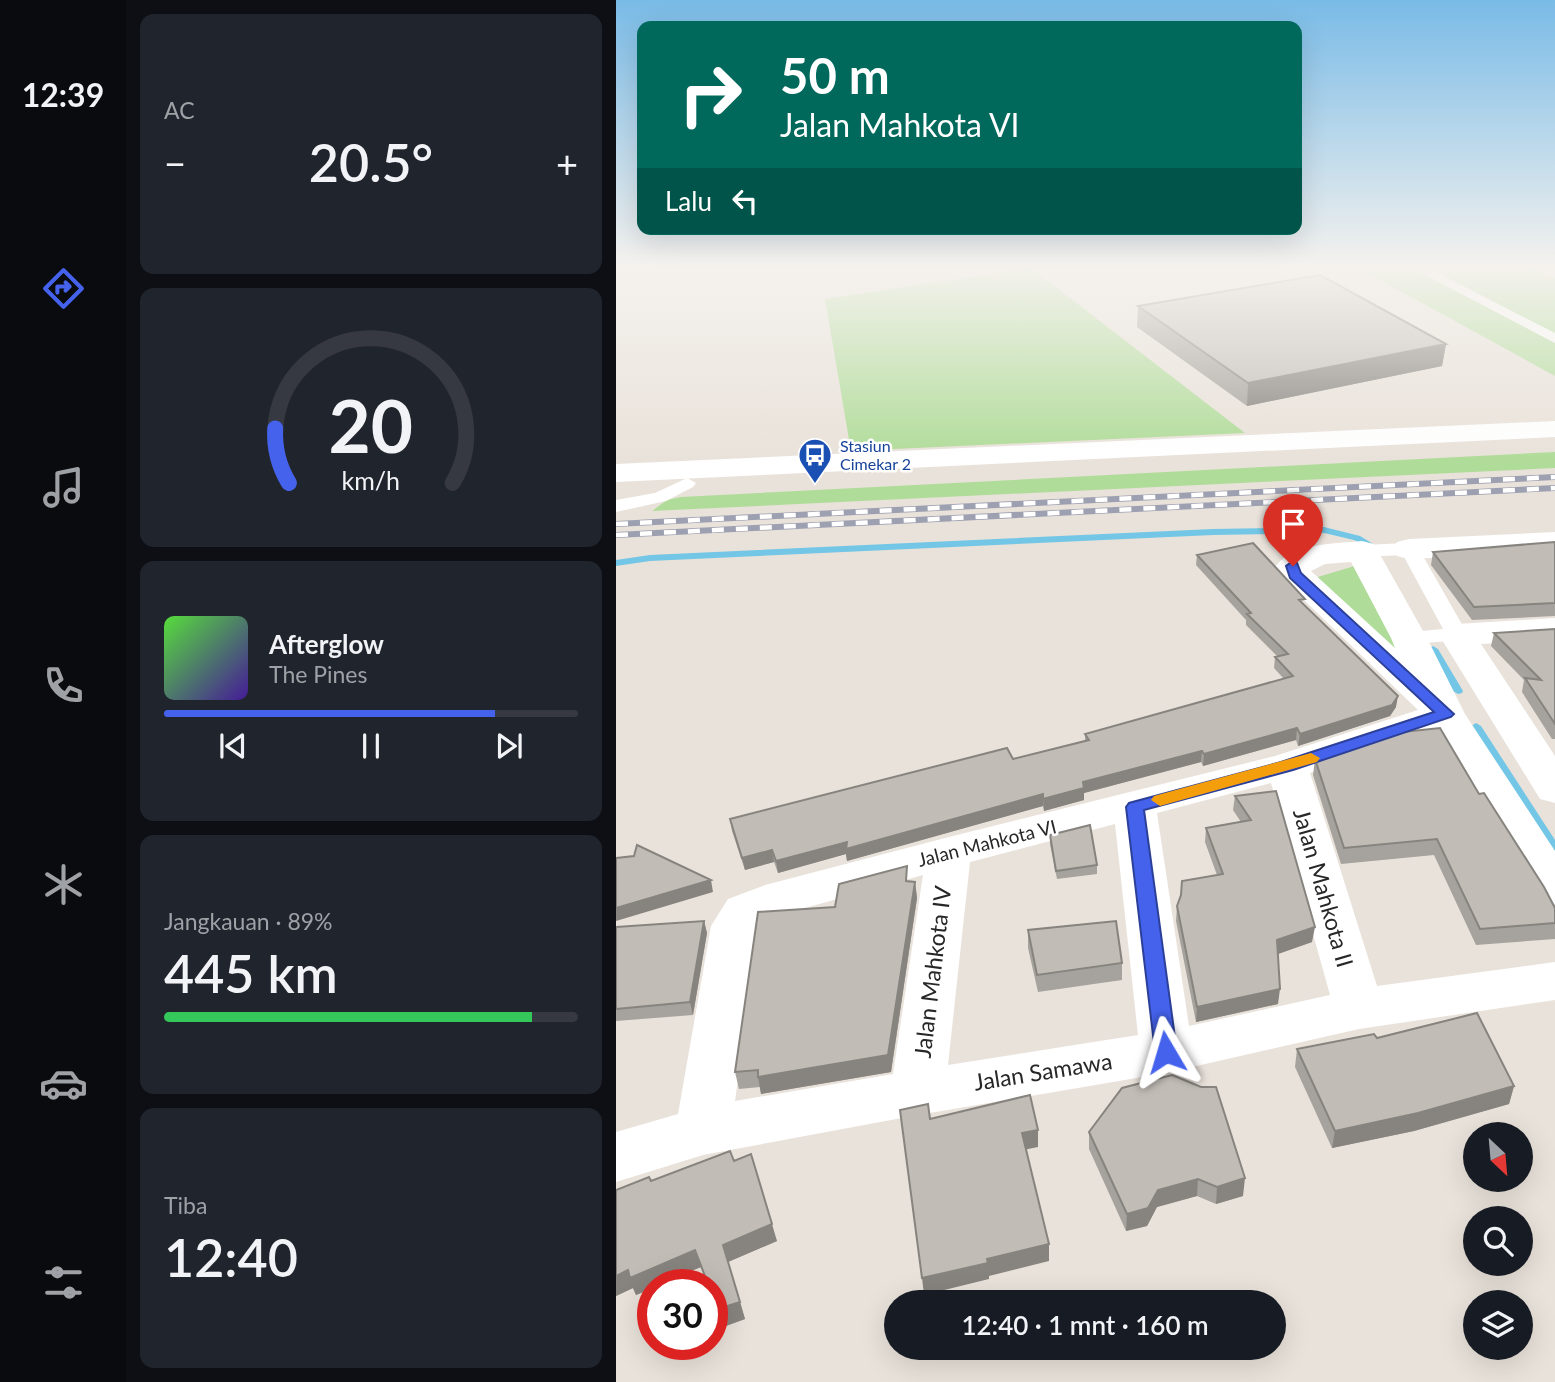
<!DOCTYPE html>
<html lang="id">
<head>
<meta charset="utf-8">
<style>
  :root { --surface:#171b24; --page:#20242c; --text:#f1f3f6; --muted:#9ea1a6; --line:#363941; --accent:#4462ec }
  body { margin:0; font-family:Lato,sans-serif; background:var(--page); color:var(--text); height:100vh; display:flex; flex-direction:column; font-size:26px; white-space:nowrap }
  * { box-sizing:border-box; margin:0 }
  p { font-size:23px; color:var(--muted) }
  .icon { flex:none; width:38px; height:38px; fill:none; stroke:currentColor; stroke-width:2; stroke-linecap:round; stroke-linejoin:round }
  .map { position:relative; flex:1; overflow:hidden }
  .drawer { display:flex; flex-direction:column; gap:14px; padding:14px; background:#0d0f14; width:490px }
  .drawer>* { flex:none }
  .guide { position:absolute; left:21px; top:21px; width:665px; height:214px; border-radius:14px; box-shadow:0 7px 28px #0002; background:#00695c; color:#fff; overflow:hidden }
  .needle { width:46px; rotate:154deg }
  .buttons { position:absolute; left:847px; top:1122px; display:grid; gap:14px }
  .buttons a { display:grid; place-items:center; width:70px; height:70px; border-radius:50%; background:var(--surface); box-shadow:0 7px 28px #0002; font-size:35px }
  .speed { position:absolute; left:21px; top:1269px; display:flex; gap:14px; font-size:35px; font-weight:700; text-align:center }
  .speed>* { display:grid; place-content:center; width:91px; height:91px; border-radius:50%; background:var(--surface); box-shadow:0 7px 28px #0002; line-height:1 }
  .speed .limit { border:10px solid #d22; background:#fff; color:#111 }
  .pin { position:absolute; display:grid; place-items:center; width:60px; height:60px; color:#fff; margin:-72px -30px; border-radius:50% 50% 50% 0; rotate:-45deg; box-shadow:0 0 7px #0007 }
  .pin .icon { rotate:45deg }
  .me { position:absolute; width:77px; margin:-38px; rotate:353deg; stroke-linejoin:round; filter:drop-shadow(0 0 5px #0008) }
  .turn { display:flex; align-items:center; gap:24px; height:147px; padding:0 28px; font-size:32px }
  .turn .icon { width:91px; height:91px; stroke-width:2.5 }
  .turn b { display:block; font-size:49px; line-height:60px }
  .then { display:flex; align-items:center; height:66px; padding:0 28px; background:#0003; gap:14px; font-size:26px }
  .big { font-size:52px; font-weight:600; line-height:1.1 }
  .drawer .widget { flex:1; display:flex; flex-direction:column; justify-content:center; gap:10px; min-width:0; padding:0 24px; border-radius:14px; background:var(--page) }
  .drawer .dial { align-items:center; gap:0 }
  .dial svg { height:182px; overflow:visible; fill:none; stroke:var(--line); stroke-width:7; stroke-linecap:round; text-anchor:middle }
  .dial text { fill:var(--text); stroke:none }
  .song { display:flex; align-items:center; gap:21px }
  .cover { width:84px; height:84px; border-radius:10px; background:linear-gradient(135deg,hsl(110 70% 55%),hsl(260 70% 35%)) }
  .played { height:7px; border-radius:4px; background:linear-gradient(90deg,var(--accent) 80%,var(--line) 80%) }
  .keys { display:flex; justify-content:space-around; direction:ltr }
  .heat { display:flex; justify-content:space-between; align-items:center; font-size:38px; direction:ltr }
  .charge { height:10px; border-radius:5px; background:linear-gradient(90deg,#34c759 89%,var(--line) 0) }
  .trip { position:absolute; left:268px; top:1290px; width:402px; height:70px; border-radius:35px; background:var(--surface); box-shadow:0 7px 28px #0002; font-weight:600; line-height:70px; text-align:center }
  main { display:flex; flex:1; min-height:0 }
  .menu { display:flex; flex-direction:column; width:126px; justify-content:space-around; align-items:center; background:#090b0e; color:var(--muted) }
  .menu .icon { width:49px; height:49px }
  .menu .active { color:var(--accent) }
  .menu b { font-size:32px; color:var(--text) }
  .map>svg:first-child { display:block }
  .green { fill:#b0dc99 }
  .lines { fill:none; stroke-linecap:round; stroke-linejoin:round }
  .stream { fill:#73c6e5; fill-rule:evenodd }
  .lane { fill:#fff; fill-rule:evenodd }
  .street { fill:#fff; fill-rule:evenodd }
  .secondary { fill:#fff; fill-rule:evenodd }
  .rail-casing { stroke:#9da0b0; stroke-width:6 }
  .rail { stroke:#fff; stroke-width:4.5; stroke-dasharray:12; stroke-linecap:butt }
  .wall { fill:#a6a29d }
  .shaded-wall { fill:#87847f }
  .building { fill:#c1bcb6; stroke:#87847f; stroke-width:2 }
  .route { fill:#4462ec; stroke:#2c4099; stroke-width:2 }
  .slow { fill:#f59e0b }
  .labels { text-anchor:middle; stroke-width:5; stroke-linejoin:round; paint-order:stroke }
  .far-transit-label { font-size:16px; fill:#164399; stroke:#fff; text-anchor:start }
  .street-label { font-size:19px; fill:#272727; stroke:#fff }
  .near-street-label { font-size:23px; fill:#272727; stroke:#fff }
</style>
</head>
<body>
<main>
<nav class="menu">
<b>12:39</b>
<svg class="icon active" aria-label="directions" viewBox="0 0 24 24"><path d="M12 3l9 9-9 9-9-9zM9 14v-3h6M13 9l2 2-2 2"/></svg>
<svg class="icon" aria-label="music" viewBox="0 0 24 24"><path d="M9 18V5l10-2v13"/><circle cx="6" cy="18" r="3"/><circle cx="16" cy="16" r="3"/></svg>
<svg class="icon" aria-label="phone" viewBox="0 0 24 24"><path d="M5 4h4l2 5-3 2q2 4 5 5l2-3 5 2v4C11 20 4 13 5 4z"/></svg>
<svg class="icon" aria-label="climate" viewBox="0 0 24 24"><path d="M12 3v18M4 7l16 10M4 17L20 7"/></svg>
<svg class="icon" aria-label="car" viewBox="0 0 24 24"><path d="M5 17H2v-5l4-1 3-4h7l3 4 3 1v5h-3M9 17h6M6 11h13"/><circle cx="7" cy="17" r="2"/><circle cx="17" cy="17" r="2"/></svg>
<svg class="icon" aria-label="filters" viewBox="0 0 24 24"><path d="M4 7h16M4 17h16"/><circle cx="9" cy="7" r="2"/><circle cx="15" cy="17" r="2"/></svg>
</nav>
<section class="drawer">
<div class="widget"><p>AC</p>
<div class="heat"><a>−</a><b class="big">20.5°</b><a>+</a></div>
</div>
<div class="widget dial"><svg viewBox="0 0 100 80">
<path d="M14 69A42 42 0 1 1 86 69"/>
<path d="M14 69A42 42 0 0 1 8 45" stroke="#4462ec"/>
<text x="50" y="56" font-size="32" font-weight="700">20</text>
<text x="50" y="72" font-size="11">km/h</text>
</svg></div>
<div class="widget">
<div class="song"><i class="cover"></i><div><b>Afterglow</b><p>The Pines</p></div></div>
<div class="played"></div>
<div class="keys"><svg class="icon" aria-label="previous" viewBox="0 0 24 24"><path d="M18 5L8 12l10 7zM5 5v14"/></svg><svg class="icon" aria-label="pause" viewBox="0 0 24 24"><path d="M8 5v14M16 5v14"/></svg><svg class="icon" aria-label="next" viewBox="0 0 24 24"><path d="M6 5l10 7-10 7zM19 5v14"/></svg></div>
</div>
<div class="widget"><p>Jangkauan · 89%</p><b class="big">445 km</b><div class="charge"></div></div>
<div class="widget"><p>Tiba</p><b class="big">12:40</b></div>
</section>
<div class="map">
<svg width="939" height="1382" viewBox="0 0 939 1382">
  <rect width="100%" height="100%" fill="#e9e2da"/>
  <path class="green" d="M 737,265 L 939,265 L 939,376 Z
    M 415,268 L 629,433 L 235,451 L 209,299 Z
    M 939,452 L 939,468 L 36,511 L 51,500 L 65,497 Z
    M 752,562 L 809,683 L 695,579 Z"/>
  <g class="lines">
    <path class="stream" d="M 708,527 L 744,536 L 759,545 L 755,548 L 738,540 L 708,533 L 597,535 L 34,561 L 0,566 L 0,560 L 34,555 L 597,529 Z
      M 817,646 L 822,649 L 847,691 L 846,693 L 842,694 L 837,691 L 812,649 Z
      M 860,723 L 865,726 L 939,840 L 939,854 L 935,853 L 855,726 Z"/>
    <path class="lane" d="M 790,265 L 806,265 L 939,333 L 939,343 Z
      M 915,265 L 939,268 L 939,277 L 917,268 Z
      M 71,478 L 80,483 L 77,487 L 50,501 L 0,512 L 0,500 L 39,493 Z
      M 793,543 L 803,549 L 852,635 L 849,640 L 793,644 L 785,643 L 782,638 L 785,633 L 827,629 L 787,555 L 746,557 L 736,551 L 746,545 Z"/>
    <path class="street" d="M 939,532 L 939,552 L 793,559 L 781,556 L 777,549 L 781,542 L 793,539 Z
      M 746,541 L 758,544 L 762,551 L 811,638 L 849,714 L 939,851 L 939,904 L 923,900 L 819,730 L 694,773 L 761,986 L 939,962 L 939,1000 L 743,1029 L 550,1073 L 302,1115 L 87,1155 L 0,1182 L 0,1132 L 62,1114 L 95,926 L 112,899 L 149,885 L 333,837 L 659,756 L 802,710 L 662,575 L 660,566 C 677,542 720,544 746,541 ZM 735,562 L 775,638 L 779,648 L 695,571 L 709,564 ZM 655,783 L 714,995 L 573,1026 L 541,813 ZM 499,824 L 522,1035 L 332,1065 L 354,862 ZM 307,875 L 277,1074 L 119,1101 L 143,928 L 146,923 L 164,915 Z
      M 939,618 L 939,640 L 865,644 L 939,756 L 939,803 L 924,799 L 823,635 L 828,627 L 841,624 Z"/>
    <path class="secondary" d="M 939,421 L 939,437 L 0,482 L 0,464 Z"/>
    <defs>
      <path id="rail" d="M 0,524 L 939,477
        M 0,535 L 939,488"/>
    </defs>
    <use href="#rail" class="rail-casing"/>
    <use href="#rail" class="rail"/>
  </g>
  <path class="wall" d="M 522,306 L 830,344 L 826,366 L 631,406 L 521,327 Z
    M 939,542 L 939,616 L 856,620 L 815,565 L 817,552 Z
    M 581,555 L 688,605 L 780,707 L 774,716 L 682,746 L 680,740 L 587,766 L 585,762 L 468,793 L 468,800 L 438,808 L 428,811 L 427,806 L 231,861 L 230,854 L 162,873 L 158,862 L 129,870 L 116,831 L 114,819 L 397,759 L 469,741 L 469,734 L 668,679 L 658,668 L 659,657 L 662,657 L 630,625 L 630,620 L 580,565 Z
    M 939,629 L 939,739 L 936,739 L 906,692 L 908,680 L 875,646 L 878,633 Z
    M 699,759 L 863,794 L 939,908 L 939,939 L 860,945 L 818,855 L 725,864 L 697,775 Z
    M 660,791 L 696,942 L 662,954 L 662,1004 L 580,1022 L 560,921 L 561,906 L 601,875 L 589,842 L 590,828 L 625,822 L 617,810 L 619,796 Z
    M 434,835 L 481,865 L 481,874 L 441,879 L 434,844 Z
    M 293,882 L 299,882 L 301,898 L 275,1072 L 145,1094 L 144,1087 L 123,1089 L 119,1072 L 219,907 Z
    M 88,921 L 91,933 L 77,1015 L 0,1021 L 0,927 Z
    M 412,930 L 506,963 L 506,980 L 422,992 L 412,948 Z
    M 761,1038 L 898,1086 L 893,1104 L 798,1131 L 716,1148 L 679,1067 L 681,1049 Z
    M 473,1132 L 627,1196 L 600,1204 L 581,1196 L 541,1207 L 531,1226 L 510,1231 L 473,1149 Z
    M 118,1161 L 161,1241 L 112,1262 L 129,1319 L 107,1327 L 96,1298 L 96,1284 L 91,1284 L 85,1267 L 37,1284 L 37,1288 L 20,1295 L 17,1288 L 0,1296 L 0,1190 Z"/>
  <path class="shaded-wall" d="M 830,344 L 826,366 L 631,406 L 632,383 Z
    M 782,696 L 780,707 L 774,716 L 682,746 L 684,734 Z
    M 681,728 L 680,740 L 587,766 L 588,754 Z
    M 586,751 L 585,762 L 468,793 L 468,800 L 428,811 L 427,799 L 467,782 Z
    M 427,794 L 427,806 L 231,861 L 230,854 L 162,873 L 160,861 L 231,842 Z
    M 156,850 L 158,862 L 129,870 L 126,858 Z
    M 95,880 L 97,892 L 0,921 L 0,908 Z
    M 299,882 L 301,898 L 275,1072 L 145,1094 L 142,1077 Z
    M 88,921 L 91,933 L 77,1015 L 74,1002 Z
    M 699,927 L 696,942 L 659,955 L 661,940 Z
    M 664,989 L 662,1004 L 580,1022 L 581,1007 Z
    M 898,1086 L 893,1104 L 798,1131 L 716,1148 L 719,1131 Z
    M 422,1130 L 422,1147 L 407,1150 L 406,1133 Z
    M 629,1178 L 627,1196 L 600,1204 L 601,1187 Z
    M 582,1179 L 581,1196 L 541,1207 L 531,1226 L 510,1231 L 511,1214 L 542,1190 Z
    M 156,1224 L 161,1241 L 112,1262 L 107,1245 Z
    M 433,1244 L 433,1261 L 373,1276 L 373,1279 L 308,1295 L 306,1278 L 371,1259 Z
    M 79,1250 L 85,1267 L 45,1284 L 37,1284 L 37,1288 L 20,1295 L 17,1288 L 0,1296 L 0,1276 L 12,1270 Z
    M 124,1302 L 129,1319 L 107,1327 L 102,1309 Z"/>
  <path class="building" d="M 704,275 L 830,344 L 632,383 L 522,306 Z
    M 939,542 L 939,603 L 858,607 L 817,552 Z
    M 637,543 L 689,599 L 683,600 L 782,696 L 776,705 L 684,734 L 681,728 L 588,754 L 586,751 L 467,782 L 468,788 L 438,796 L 427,799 L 427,794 L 230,849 L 231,842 L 160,861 L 156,850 L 126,858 L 114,819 L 391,748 L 397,759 L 473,740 L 469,734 L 677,676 L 659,657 L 672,654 L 631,614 L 635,613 L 581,555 Z
    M 939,629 L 939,724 L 909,678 L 925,680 L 878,633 Z
    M 824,728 L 863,794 L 868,793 L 928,887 L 939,908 L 939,923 L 864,929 L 821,839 L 728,848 L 699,759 L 777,733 Z
    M 660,791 L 699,927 L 661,940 L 664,989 L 581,1007 L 561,906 L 565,895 L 566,881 L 607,874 L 590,828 L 635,820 L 619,796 Z
    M 474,825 L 481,865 L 440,871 L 434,835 Z
    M 21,845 L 95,880 L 0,908 L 0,858 L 18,856 Z
    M 291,866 L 290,881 L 299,882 L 272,1055 L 142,1077 L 142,1070 L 119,1072 L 142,912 L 219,907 L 223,884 Z
    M 88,921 L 74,1002 L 0,1009 L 0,927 Z
    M 500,921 L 506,963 L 421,975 L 412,930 Z
    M 861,1013 L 898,1086 L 802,1113 L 719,1131 L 681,1049 L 758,1034 L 761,1038 Z
    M 556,1075 L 585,1087 L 600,1087 L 629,1178 L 601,1187 L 582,1179 L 542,1190 L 532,1208 L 511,1214 L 473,1132 L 506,1088 Z
    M 414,1095 L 422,1130 L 406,1133 L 433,1244 L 371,1259 L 372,1263 L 306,1278 L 284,1110 L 312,1104 L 314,1119 Z
    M 114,1151 L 118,1161 L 135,1154 L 156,1224 L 107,1245 L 124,1302 L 102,1309 L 96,1295 L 96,1284 L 92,1284 L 79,1250 L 14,1278 L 12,1270 L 0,1276 L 0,1190 L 33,1177 L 35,1181 Z"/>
  <linearGradient id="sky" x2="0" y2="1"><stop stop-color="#79bbe7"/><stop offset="0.58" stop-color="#f5f2ee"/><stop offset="1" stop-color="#f5f2ee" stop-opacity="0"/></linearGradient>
  <rect width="939" height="459" fill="url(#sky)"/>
  <path class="route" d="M 677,561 L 681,563 L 685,573 L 838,714 L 835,717 L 677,770 L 528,810 L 561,1052 L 558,1058 L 550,1061 L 542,1058 L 539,1052 L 510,807 L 513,803 L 665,762 L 818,712 L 674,578 L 670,566 Z"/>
  <path class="slow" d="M 695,753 L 704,758 L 701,762 L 544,806 L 535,800 L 538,796 Z"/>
  <defs>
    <symbol id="bus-pin" viewBox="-11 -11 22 30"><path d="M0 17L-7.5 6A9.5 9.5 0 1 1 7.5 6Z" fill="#1a4fb4" stroke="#fff"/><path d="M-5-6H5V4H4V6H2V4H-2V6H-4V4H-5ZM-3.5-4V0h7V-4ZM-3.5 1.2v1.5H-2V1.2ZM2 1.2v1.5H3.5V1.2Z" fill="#fff"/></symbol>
  </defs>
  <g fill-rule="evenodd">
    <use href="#bus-pin" x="180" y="436" width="38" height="52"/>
  </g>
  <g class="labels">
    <g class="far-transit-label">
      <text x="224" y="452">Stasiun<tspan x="224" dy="18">Cimekar 2</tspan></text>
    </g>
    <g class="street-label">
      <text transform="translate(371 843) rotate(-14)" y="7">Jalan Mahkota VI</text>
    </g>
    <g class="near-street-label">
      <text transform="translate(707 888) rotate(74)" y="8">Jalan Mahkota II</text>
      <text transform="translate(317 972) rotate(-83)" y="8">Jalan Mahkota IV</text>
      <text transform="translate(427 1072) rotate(-9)" y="8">Jalan Samawa</text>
    </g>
  </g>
</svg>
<div class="buttons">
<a><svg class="needle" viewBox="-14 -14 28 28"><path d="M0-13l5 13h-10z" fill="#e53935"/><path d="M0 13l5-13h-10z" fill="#9ea1a6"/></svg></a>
<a><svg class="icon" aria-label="search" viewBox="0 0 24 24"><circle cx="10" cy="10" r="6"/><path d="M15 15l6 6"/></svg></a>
<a><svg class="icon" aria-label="layers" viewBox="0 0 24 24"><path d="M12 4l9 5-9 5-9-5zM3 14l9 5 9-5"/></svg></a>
</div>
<div class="speed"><div class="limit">30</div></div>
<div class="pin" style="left:677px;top:566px;background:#d93025"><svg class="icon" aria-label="arrive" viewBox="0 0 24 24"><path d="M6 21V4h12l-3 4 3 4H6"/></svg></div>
<svg class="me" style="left:550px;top:1052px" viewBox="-20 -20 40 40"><path d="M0-17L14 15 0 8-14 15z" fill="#4462ec" stroke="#fff" stroke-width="4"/></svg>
<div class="trip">12:40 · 1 mnt · 160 m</div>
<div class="guide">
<div class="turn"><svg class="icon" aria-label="right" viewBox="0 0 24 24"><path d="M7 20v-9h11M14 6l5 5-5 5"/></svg><div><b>50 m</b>Jalan Mahkota VI</div></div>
<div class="then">Lalu<svg class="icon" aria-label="left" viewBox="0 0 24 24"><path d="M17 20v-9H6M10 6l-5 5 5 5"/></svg></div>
</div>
</div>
</main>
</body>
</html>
